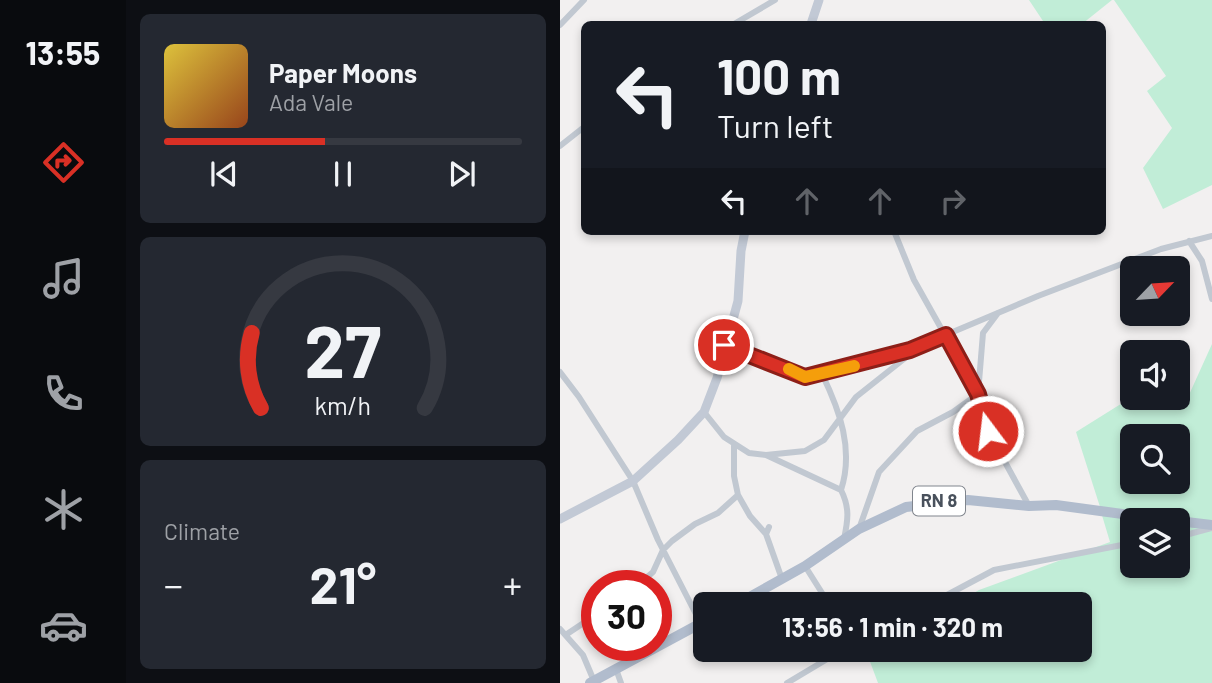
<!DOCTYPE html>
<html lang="en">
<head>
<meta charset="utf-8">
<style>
  :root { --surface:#171b24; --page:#242831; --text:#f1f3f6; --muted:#9ea1a6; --line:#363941; --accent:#d93025 }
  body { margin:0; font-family:Barlow,sans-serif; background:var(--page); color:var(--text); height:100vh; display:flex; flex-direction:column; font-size:26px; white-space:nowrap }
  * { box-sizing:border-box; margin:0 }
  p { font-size:23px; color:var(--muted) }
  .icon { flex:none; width:38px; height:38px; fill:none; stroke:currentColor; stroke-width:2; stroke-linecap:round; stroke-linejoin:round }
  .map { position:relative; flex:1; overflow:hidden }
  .panel { display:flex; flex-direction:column; gap:14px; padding:14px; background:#0d0f14; width:434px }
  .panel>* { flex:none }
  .hud { position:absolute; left:21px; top:21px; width:525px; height:214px; border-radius:10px; box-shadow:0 4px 10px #0003; background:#171b24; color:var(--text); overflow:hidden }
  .needle { width:46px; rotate:65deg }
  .tools { position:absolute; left:560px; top:256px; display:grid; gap:14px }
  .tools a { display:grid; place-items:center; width:70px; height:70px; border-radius:10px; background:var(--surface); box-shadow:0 4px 10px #0003; font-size:35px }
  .speed { position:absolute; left:21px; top:570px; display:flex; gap:14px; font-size:35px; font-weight:700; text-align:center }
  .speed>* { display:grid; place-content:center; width:91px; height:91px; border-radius:50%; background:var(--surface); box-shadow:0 4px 10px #0003; line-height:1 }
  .speed .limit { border:10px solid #d22; background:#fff; color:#111 }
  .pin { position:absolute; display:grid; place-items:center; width:60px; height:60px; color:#fff; margin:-30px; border:4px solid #fff; border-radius:50%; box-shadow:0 2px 7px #0007 }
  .me { position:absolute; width:77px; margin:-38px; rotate:345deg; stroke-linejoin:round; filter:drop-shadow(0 0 5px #0008) }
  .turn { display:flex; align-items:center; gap:24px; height:147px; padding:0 21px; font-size:32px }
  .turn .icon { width:91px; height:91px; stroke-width:2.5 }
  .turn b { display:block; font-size:49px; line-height:60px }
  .lanes { display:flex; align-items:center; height:66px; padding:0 21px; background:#0003; justify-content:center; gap:35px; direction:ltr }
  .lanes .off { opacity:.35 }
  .big { font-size:52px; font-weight:700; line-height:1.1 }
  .panel .widget { flex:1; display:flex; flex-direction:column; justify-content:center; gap:10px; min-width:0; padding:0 24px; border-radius:10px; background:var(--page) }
  .panel .dial { align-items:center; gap:0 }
  .dial svg { height:182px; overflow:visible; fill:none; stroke:var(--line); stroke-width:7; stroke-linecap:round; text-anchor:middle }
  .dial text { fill:var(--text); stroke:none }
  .song { display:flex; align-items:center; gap:21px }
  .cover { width:84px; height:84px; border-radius:10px; background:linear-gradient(135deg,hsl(50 70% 55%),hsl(20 70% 35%)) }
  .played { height:7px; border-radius:4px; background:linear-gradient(90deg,var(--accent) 45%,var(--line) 45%) }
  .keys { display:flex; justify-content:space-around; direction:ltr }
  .heat { display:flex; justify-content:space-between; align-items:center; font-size:38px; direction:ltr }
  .trip { position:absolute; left:133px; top:592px; width:399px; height:70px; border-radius:10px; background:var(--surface); box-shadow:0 4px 10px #0003; font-weight:700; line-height:70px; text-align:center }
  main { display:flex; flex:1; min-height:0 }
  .menu { display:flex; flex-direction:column; width:126px; justify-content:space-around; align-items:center; background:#090b0e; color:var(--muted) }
  .menu .icon { width:49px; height:49px }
  .menu .active { color:var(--accent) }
  .menu b { font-size:32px; color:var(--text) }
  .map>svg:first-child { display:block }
  .green { fill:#c1edd7; fill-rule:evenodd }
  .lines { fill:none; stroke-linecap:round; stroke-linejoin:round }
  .street { stroke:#c1c8d1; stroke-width:6 }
  .secondary { stroke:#c2c9d5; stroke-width:9 }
  .primary { stroke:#b1bccd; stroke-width:10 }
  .route-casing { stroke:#8d1f18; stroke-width:18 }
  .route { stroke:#d93025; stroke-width:12 }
  .slow { stroke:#f59e0b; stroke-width:12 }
  .labels { text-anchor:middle; stroke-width:6; stroke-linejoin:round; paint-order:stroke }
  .shield { fill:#fff; stroke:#80858d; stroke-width:2 }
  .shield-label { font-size:18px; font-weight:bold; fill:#49515c }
</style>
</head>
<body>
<main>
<nav class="menu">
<b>13:55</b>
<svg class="icon active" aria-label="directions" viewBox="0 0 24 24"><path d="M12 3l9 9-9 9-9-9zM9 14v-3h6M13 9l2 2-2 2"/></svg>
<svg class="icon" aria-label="music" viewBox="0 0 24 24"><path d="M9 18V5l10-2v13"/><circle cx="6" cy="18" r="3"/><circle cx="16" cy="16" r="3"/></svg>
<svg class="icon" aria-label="phone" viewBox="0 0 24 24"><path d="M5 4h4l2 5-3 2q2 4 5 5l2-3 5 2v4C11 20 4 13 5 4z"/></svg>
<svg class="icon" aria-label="climate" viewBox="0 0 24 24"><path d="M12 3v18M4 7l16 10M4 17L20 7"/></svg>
<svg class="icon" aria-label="car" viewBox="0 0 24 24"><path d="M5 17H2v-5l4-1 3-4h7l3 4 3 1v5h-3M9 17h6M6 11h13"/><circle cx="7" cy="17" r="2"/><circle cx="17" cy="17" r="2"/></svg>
</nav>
<section class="panel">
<div class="widget">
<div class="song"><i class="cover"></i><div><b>Paper Moons</b><p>Ada Vale</p></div></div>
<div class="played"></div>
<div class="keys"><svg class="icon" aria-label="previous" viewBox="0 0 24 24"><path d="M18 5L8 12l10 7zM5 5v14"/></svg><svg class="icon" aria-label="pause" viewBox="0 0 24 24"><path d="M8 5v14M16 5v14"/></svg><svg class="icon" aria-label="next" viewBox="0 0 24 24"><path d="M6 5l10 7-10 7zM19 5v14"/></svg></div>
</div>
<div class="widget dial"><svg viewBox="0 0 100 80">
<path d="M14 69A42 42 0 1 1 86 69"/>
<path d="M14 69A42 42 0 0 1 10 36" stroke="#d93025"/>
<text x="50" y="56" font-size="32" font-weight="700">27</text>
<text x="50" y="72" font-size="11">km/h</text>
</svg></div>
<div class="widget"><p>Climate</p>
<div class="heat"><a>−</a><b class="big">21°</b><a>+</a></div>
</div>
</section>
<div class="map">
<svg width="652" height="683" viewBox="0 0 652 683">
  <rect width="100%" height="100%" fill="#f2f0f0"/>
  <path class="green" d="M 469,0 L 552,0 L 522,24 L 485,24 Z
    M 554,0 L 652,0 L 652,185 L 603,209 L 583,168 L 612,128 L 587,91 L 606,76 Z
    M 652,344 L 652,683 L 318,683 L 306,651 L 309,649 L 520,649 L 520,604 L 395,604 L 419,590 L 550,542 L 541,512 L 572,520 L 572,565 L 618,565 L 618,520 L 541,510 L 516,432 L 572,397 L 618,397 L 618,394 L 628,397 ZM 572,436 L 618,436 L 618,481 L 572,481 Z"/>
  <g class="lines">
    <path class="street" d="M 174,24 L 215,0
      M 0,25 L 24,0
      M 0,146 L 24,127
      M 334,231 L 354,280 L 418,394 L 428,431 L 469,506
      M 629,241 L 642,261 L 652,299
      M 165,345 L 245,377 L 262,374 L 350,350 L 478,296 L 601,249 L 652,236
      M 0,372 L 19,397 L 73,481 L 98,540 L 141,624
      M 262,374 C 280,411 294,450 281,490 C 290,508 288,520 284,539
      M 144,412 L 164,437 L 189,453 L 206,455 L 281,490
      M 206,455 L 245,451 L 264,440 L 296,397 L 354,351
      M 178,495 L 190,516 L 206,534
      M 209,527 L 206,534 L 222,579
      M 299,529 L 319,472 L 357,431 L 393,412 L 418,394 L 423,333 L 438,313
      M 618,537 L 652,528
      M 245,566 L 269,604
      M 77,586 L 93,572 L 103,550 L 112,541 L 135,524 L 158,513 L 178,495 L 174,476 L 174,444
      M 370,604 L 434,570 L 572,543
      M 0,629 L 23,655 L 34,681
      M 7,634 L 37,614
      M 56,669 L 61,683
      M 227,683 L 284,649"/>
    <path class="secondary" d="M 251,24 L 259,0
      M 0,519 L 73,481 L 118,440 L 144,412 L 157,378 L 178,301 L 181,251 L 185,231"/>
    <path class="primary" d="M 618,521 L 652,525
      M 177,604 L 245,566 L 299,529 L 346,507 L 408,500 L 469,506 L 496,505 L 607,520
      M 30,683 L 145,621"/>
  </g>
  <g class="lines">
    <defs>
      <path id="route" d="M 164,345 L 245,377 L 350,350 L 386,335 L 418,394 L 428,431"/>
    </defs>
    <use href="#route" class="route-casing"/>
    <use href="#route" class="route"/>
    <path class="slow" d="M 229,369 L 245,377 L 294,366"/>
  </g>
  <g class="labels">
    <rect class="shield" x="353" y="486.5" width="52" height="29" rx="5"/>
    <g class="shield-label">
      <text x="379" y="507">RN 8</text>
    </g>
  </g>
</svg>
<div class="tools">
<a><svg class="needle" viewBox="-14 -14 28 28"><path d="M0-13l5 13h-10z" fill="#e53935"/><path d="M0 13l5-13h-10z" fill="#9ea1a6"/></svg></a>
<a><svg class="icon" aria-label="sound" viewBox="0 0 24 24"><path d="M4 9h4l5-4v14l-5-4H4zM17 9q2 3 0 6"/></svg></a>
<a><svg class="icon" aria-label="search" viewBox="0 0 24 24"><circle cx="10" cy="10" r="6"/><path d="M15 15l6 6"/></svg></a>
<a><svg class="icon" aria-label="layers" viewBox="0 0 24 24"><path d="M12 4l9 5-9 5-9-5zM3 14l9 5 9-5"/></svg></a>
</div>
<div class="speed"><div class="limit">30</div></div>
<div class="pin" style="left:164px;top:345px;background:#d93025"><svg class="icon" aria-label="arrive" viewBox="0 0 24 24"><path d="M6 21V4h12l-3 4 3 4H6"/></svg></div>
<svg class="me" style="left:428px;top:431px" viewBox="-20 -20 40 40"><circle r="17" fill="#d93025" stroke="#fff" stroke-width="3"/><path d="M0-11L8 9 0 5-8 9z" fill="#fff"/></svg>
<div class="trip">13:56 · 1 min · 320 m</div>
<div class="hud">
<div class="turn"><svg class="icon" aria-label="left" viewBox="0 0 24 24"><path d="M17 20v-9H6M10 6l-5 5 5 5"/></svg><div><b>100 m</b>Turn left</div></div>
<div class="lanes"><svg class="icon" aria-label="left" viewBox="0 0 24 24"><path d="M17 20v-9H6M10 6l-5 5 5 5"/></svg><svg class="icon off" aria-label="ahead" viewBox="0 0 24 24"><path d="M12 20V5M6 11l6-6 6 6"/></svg><svg class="icon off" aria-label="ahead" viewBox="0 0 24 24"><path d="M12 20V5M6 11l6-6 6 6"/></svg><svg class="icon off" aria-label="right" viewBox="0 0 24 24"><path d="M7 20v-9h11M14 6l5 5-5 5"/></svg></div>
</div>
</div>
</main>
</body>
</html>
